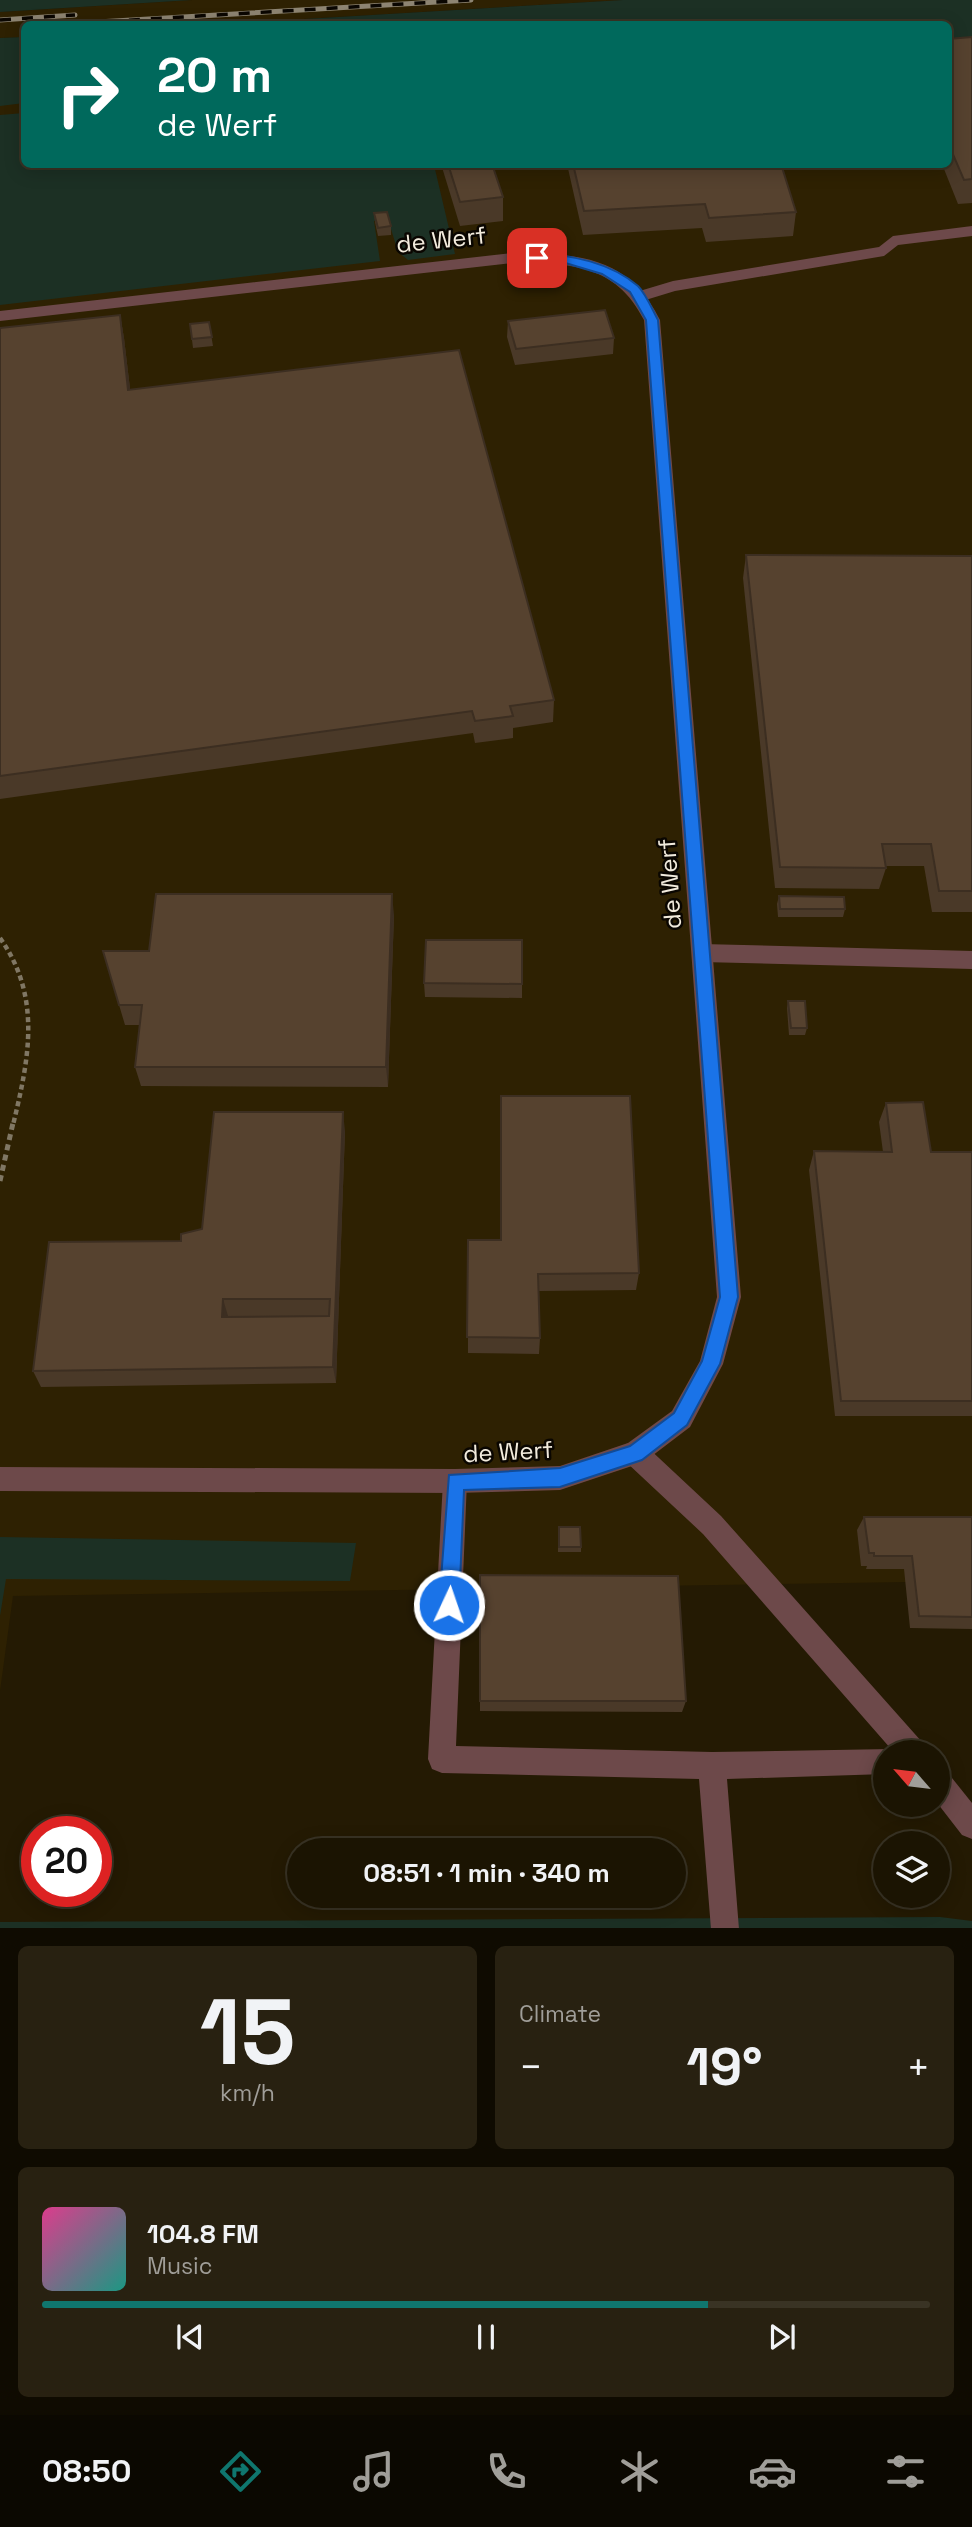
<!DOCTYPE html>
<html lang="en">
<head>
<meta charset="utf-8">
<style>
  :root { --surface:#1b1402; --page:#282111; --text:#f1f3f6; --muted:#a09e99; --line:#393324; --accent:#0f766e }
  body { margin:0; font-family:"Space Grotesk",sans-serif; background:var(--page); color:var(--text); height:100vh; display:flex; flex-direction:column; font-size:26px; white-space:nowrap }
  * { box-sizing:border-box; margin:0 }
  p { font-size:23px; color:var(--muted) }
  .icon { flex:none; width:38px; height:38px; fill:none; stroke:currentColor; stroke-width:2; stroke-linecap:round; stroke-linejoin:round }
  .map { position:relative; height:1928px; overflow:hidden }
  .drawer { display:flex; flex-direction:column; gap:18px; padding:18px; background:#0f0b01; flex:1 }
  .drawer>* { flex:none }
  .hud { position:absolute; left:21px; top:21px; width:931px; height:147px; border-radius:10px; box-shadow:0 4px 18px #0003,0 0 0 2px var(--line); background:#00695c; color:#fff; overflow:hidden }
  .needle { width:46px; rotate:298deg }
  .controls { position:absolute; left:873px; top:1740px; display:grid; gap:14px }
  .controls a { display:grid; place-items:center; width:77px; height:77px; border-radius:50%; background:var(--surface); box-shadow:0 4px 18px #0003,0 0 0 2px var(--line); font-size:35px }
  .speed { position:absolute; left:21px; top:1816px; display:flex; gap:14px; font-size:35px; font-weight:700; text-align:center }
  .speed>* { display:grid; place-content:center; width:91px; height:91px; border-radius:50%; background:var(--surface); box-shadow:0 4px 18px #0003,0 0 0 2px var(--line); line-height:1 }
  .speed .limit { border:10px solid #d22; background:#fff; color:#111 }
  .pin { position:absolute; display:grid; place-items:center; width:60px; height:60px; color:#fff; margin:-30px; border-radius:14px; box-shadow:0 4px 10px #0006 }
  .me { position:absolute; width:77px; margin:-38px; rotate:3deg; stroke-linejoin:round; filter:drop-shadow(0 0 5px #0008) }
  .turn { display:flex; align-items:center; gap:24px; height:147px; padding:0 21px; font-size:32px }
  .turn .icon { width:91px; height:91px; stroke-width:2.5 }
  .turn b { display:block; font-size:49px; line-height:60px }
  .big { font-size:52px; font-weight:700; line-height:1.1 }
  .drawer .tile { flex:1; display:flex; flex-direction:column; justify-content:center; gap:10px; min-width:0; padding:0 24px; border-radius:10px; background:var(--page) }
  .drawer .dial { align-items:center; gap:0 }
  .dial b { font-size:91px; line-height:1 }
  .song { display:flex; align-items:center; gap:21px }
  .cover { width:84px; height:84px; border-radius:10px; background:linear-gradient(135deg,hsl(330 70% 55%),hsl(170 70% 35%)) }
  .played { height:7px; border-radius:4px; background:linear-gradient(90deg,var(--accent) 75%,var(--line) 75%) }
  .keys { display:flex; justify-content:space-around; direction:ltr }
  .heat { display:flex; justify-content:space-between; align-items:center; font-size:38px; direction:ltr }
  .drawer .tiles { flex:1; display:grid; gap:18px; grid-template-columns:1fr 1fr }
  .tile:last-child { grid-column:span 2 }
  .trip { position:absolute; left:287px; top:1838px; width:399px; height:70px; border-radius:35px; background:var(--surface); box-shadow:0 4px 18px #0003,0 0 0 2px var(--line); font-weight:700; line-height:70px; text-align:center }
  .tabs { display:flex; height:112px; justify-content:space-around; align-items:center; background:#0b0801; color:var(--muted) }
  .tabs .icon { width:49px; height:49px }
  .tabs .selected { color:var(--accent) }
  .tabs b { font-size:32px; color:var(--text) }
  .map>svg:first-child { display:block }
  .built { fill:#2e2102 }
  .green { fill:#1c3024 }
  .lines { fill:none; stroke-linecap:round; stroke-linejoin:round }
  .path-far1 { stroke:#807764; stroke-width:4.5; stroke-dasharray:5 3.5; stroke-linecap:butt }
  .path { stroke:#807764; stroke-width:5; stroke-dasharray:6 4.5; stroke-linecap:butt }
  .service { fill:#6d494a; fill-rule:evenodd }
  .minor { fill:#6d494a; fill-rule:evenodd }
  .rail-casing { stroke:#8d8472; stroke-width:5 }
  .rail { stroke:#0a0601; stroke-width:3.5; stroke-dasharray:11; stroke-linecap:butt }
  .wall { fill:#4a3928; fill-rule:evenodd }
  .shaded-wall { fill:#3c2e21 }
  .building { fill:#56422f; stroke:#3c2e21; stroke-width:2; fill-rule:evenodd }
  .route { fill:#1a73e8; stroke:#114b97; stroke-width:2 }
  .labels { text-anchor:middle; stroke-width:5; stroke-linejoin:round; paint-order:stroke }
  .street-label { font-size:24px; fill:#f2ebdd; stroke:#0a0601 }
</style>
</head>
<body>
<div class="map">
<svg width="972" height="1929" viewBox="0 0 972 1929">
  <rect width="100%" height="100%" fill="#241a03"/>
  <path class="built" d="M 192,0 L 623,0 L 220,24 L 24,24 L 24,37 L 0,38 L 0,12 Z
    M 972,8 L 972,1581 L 13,1596 L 0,1691 L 0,90 L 24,88 L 24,164 L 948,164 L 948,24 Z"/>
  <path class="green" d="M 0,0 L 192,0 L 0,12 Z
    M 623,0 L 972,0 L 972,40 L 949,37 L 948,24 L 220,24 Z
    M 24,37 L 24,103 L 0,106 L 0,38 Z
    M 24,113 L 24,164 L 434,165 L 455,254 L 408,260 L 398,252 L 388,219 L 374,221 L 380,261 L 0,305 L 0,115 Z
    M 0,1537 L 356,1543 L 350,1581 L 6,1579 L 0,1616 Z
    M 940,1917 L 972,1921 L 972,1928 L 0,1929 L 0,1922 Z"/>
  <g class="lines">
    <path class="path-far1" d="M 0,938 C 42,997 29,1059 13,1125"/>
    <path class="path" d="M 0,1181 L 13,1123"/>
    <path class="service" d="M 972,226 L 972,236 L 898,245 L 884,256 L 675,291 L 639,302 L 631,297 L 633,293 L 673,281 L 879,247 L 893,236 Z
      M 702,944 L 972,951 L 972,969 L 702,962 L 695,959 L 692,953 L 695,947 Z
      M 635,1441 L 644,1444 L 721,1516 L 922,1742 L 925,1752 L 886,1752 L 886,1774 L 727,1779 L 739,1929 L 711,1929 L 699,1779 L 442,1773 L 432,1769 L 428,1759 L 443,1481 L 446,1472 L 455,1469 L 464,1472 L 467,1481 L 456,1746 L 712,1752 L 891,1749 L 703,1534 L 626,1462 L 623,1453 L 626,1444 Z
      M 938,1769 L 948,1773 L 972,1803 L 972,1839 L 962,1835 L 938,1804 Z"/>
    <path class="minor" d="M 512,253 C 578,254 628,255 660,320 L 741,1297 L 723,1364 L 690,1427 L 644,1462 L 560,1490 L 455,1493 L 0,1491 L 0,1467 L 455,1469 L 560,1466 L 628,1443 L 672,1411 L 700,1361 L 717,1297 L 644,320 C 616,264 569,263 512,263 L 0,321 L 0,311 Z"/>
    <defs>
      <path id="rail" d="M 0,20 L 75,15
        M 63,24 L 471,0"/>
    </defs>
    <use href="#rail" class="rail-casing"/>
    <use href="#rail" class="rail"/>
  </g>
  <path class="wall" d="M 972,37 L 972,203 L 958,204 L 942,164 L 948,164 L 948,39 Z
    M 441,164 L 492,164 L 503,197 L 503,221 L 460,226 Z
    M 567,164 L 781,164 L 796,212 L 793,236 L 706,242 L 702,228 L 583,235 Z
    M 374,213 L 391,226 L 391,235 L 378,236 L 375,222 Z
    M 120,315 L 124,338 L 130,389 L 554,700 L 553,722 L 513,728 L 513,738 L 475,743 L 473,733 L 0,799 L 0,328 Z
    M 508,321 L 614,338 L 613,354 L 515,365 L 507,337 Z
    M 209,322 L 213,346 L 193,348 L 190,324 Z
    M 746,555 L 972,556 L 972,912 L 932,912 L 924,866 L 885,866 L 886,868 L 879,889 L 775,888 L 743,578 Z
    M 779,896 L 845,909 L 843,917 L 778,917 L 777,904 Z
    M 394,915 L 388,1087 L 141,1086 L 135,1067 L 140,1025 L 125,1025 L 103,951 L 149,951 Z
    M 522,940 L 522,998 L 425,997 L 424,983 Z
    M 788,1001 L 807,1028 L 805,1035 L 789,1035 L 787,1008 Z
    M 886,1103 L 931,1152 L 972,1152 L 972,1416 L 835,1416 L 809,1170 L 814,1151 L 883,1152 L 879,1122 Z
    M 345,1131 L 336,1383 L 41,1387 L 33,1371 L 181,1241 L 202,1229 ZM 228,1316 L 329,1316 L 228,1317 Z
    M 468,1240 L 639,1273 L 636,1290 L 539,1291 L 540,1338 L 539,1354 L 468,1353 Z
    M 864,1517 L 972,1517 L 972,1629 L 910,1628 L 904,1569 L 866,1569 L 867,1566 L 861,1566 L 857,1530 Z
    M 558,1532 L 581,1547 L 581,1552 L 558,1552 Z
    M 480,1575 L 686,1701 L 682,1712 L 480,1711 Z"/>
  <path class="shaded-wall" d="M 120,315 L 124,338 L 133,413 L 128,390 Z
    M 392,894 L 394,915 L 388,1087 L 386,1067 Z
    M 343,1112 L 345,1131 L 336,1383 L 333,1367 Z
    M 223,1299 L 228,1316 L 227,1333 L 222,1317 Z"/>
  <path class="building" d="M 972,37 L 972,179 L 964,180 L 948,143 L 948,39 Z
    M 448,164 L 492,164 L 503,197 L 460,202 Z
    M 573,164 L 781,164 L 796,212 L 709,218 L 705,204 L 584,211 Z
    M 387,212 L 391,226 L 378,228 L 374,213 Z
    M 605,310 L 614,338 L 516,349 L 508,321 Z
    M 120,315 L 128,390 L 459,350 L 554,700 L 510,706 L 513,716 L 475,721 L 472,711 L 0,776 L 0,328 Z
    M 209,322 L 212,337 L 192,339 L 190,324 Z
    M 746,555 L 972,556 L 972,891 L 939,891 L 931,844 L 882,844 L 886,868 L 780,867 Z
    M 156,894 L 392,894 L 386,1067 L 135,1067 L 142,1005 L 119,1005 L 103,951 L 149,951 Z
    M 779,896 L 844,897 L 845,909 L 780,909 Z
    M 426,940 L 522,940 L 522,984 L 424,983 Z
    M 788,1001 L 805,1001 L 807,1028 L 791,1028 Z
    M 501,1096 L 630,1096 L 639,1273 L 538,1274 L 540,1338 L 467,1337 L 468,1240 L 501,1240 Z
    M 923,1102 L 931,1152 L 972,1152 L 972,1401 L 841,1401 L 814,1151 L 892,1152 L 886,1103 Z
    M 214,1112 L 343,1112 L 333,1367 L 33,1371 L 49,1242 L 181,1241 L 181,1234 L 202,1229 ZM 223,1299 L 330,1299 L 329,1316 L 222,1317 Z
    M 864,1517 L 972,1517 L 972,1617 L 919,1616 L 912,1556 L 874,1556 L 874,1553 L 869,1553 Z
    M 559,1527 L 580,1527 L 581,1547 L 559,1547 Z
    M 480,1575 L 678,1576 L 686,1701 L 480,1701 Z"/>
  <path class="route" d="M 537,254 C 571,254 611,263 638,286 C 646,294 652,309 658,320 L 738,1297 L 720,1364 L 687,1425 L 642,1460 L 560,1487 L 464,1490 L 459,1605 L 456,1612 L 449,1615 L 442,1612 L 439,1605 L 449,1475 L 560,1468 L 630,1446 L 674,1413 L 702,1361 L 720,1297 L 646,320 L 630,292 L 602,274 L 562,262 L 533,261 L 532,258 Z"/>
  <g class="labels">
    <g class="street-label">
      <text transform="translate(441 240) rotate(-6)" y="8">de Werf</text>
      <text transform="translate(670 884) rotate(-94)" y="8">de Werf</text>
      <text transform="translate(508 1452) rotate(-3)" y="8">de Werf</text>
    </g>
  </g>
</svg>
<div class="controls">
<a><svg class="needle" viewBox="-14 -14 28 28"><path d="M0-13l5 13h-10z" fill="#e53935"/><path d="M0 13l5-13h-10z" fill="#a09e99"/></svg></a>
<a><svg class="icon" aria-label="layers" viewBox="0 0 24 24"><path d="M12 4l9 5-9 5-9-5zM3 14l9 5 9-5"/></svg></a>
</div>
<div class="speed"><div class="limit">20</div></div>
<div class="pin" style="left:537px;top:258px;background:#d93025"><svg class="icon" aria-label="arrive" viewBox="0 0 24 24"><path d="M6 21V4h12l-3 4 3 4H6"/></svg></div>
<svg class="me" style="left:449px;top:1605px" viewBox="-20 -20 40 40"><circle r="17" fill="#1a73e8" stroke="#fff" stroke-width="3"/><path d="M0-11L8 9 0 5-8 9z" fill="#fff"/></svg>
<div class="trip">08:51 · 1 min · 340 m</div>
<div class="hud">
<div class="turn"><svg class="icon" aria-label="right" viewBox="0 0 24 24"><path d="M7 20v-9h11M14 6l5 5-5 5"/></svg><div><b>20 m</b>de Werf</div></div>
</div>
</div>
<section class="drawer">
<div class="tiles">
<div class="tile dial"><b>15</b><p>km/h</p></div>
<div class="tile"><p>Climate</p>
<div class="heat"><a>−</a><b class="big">19°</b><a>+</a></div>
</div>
<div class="tile">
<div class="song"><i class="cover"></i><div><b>104.8 FM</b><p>Music</p></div></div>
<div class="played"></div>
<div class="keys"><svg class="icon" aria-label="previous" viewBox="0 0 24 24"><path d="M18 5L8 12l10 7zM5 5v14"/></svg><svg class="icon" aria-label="pause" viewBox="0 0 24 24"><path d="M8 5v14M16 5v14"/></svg><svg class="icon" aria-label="next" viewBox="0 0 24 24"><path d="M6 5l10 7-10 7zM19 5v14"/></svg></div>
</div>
</div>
</section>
<nav class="tabs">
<b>08:50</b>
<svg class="icon selected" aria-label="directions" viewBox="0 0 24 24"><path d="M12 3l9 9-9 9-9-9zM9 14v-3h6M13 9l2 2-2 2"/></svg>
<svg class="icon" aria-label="music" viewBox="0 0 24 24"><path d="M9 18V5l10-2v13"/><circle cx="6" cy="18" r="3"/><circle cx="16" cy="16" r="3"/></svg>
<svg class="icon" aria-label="phone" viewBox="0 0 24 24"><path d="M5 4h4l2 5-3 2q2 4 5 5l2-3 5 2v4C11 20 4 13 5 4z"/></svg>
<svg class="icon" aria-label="climate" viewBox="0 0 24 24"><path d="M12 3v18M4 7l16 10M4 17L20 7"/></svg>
<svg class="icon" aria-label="car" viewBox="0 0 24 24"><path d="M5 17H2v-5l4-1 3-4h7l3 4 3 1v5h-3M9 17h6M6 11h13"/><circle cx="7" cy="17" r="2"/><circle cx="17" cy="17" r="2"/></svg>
<svg class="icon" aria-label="filters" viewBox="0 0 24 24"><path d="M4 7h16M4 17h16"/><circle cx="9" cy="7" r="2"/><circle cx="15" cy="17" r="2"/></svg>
</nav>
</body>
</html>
